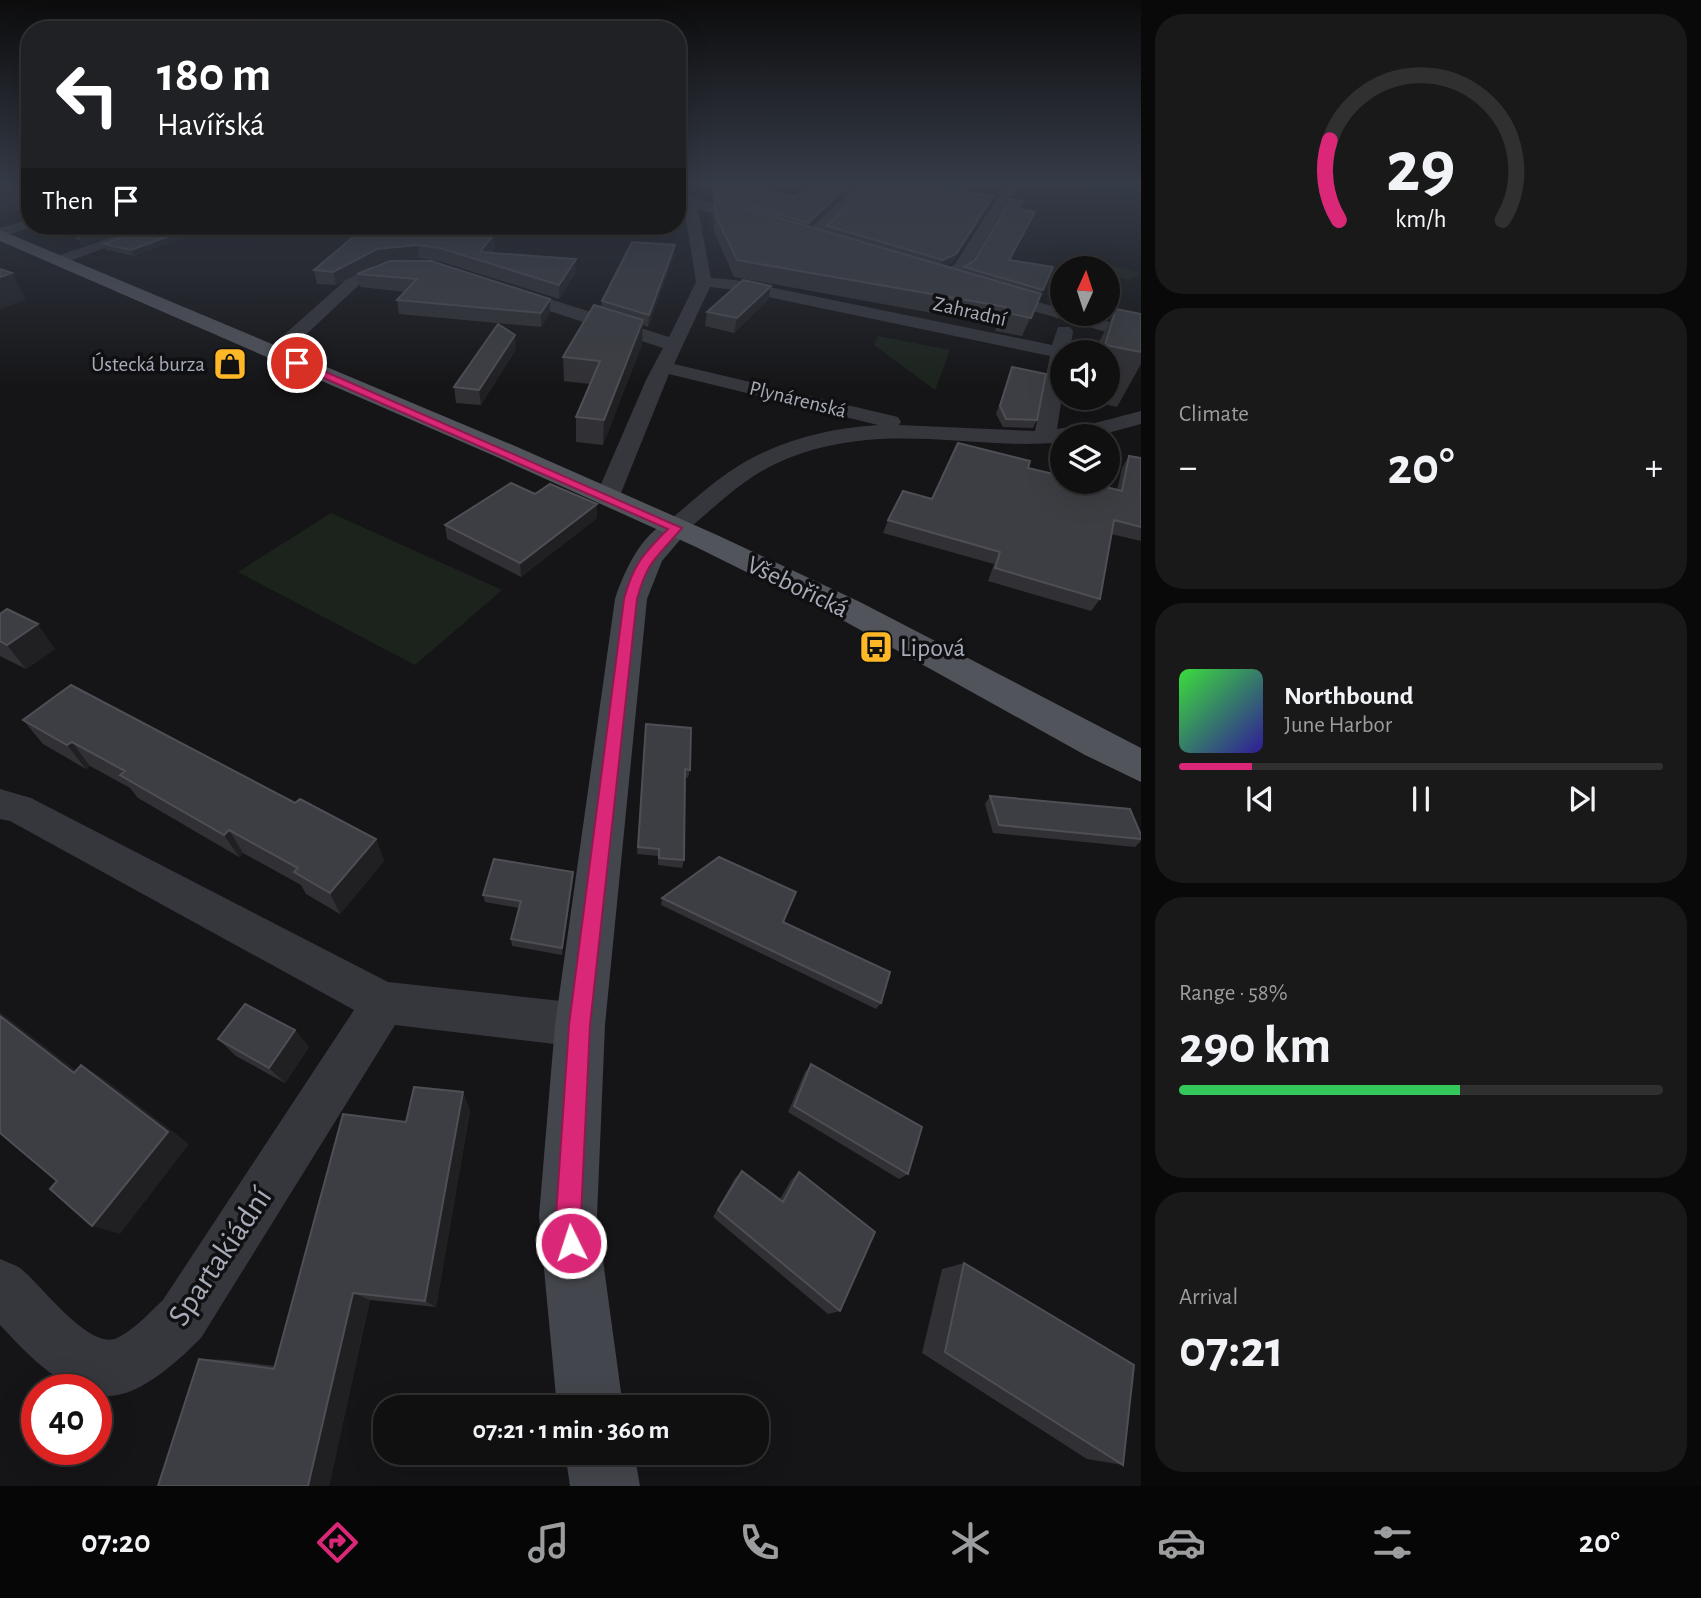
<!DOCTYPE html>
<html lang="en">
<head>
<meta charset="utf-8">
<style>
  :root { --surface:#101011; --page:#19191a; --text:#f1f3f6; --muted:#9c9d9f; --line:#303031; --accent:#db2777 }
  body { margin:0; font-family:"Alegreya Sans",sans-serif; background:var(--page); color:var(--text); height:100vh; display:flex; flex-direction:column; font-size:26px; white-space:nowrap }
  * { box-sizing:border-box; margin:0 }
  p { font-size:23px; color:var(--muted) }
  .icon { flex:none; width:38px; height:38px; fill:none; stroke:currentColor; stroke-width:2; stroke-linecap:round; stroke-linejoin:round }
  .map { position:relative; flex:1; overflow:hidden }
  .side { display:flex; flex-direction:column; gap:14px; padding:14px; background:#090909; width:560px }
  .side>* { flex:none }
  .banner { position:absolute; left:21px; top:21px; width:665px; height:214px; border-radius:28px; box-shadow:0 7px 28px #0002,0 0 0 2px var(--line); background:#202124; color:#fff; overflow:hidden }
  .needle { width:46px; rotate:3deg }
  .controls { position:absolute; left:1050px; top:256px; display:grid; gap:14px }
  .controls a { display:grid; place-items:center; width:70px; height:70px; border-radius:50%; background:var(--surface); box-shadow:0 7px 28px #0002,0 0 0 2px var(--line); font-size:35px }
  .speed { position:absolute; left:21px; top:1374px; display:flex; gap:14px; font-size:35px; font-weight:700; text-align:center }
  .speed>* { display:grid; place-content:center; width:91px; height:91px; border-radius:50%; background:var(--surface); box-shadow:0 7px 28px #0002,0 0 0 2px var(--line); line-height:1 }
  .speed .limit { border:10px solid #d22; background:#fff; color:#111 }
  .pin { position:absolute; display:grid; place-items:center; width:60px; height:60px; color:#fff; margin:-30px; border:4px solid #fff; border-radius:50%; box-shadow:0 2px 7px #0007 }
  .me { position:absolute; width:77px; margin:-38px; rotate:356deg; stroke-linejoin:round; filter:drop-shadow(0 0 5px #0008) }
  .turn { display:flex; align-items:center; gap:24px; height:147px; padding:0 21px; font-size:32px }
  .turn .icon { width:91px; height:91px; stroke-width:2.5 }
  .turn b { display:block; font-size:49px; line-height:60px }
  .then { display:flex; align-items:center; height:66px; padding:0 21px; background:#0003; gap:14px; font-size:26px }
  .big { font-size:52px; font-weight:600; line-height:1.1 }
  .side .widget { flex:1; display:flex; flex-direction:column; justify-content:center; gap:10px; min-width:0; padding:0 24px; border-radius:28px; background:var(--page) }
  .side .dial { align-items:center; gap:0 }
  .dial svg { height:182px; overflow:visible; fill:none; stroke:var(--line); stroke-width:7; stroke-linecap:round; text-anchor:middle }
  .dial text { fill:var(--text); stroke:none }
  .song { display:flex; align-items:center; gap:21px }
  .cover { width:84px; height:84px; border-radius:10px; background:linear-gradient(135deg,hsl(120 70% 55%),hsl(250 70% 35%)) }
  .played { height:7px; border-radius:4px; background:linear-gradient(90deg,var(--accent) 15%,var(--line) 15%) }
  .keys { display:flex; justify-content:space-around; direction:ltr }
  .heat { display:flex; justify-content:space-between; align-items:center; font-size:38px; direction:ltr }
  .charge { height:10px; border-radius:5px; background:linear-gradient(90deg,#34c759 58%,var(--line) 0) }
  .trip { position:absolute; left:373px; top:1395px; width:396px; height:70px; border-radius:28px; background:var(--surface); box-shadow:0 7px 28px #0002,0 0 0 2px var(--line); font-weight:600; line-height:70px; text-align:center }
  .tabs { display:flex; height:112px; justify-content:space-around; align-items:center; background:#060607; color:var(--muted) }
  .tabs .icon { width:49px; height:49px }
  .tabs .on { color:var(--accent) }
  .tabs b { font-size:32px; color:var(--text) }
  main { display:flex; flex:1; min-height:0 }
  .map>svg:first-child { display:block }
  .built { fill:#212124 }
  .green { fill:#1b231c }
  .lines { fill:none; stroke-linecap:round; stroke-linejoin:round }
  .street { fill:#36373d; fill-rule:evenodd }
  .secondary { fill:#44464d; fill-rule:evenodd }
  .primary { fill:#52545c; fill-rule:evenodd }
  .wall { fill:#313135; fill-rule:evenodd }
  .shaded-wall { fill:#202023 }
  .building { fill:#3d3e43; stroke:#4e4f55; stroke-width:2 }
  .route { fill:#db2777; stroke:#8e194d; stroke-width:2 }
  .labels { text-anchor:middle; stroke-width:7; stroke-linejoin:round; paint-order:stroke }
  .far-street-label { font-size:21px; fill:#a6abb8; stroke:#101012 }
  .far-poi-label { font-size:21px; fill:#a6abb8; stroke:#101012; text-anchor:end }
  .street-label { font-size:26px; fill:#a6abb8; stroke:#101012 }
  .poi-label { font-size:26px; fill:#a6abb8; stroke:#101012; text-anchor:start }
  .near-street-label { font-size:32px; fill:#a6abb8; stroke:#101012 }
</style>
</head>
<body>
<main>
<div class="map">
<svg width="1141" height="1486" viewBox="0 0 1141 1486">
  <rect width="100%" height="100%" fill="#151517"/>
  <path class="built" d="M 0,181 L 30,181 L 30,207 L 0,214 Z"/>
  <path class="green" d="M 1085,181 L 1141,181 L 1141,200 L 1081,192 Z
    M 1077,256 L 1141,273 L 1129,280 L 1108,275 L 1108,268 L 1082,268 L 1064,263 Z
    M 878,336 L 950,350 L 935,390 L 874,345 Z
    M 331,513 L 502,590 L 415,665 L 238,572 Z"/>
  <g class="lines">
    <path class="street" d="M 2,181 L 14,181 L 30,204 L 30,216 C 16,210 9,195 2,181 Z
      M 861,181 L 875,181 L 814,241 L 804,241 L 802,238 L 804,235 Z
      M 1011,182 L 1017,186 L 967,270 L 947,280 L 935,280 L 933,277 L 955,264 L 1005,186 Z
      M 677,193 L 760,218 L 762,221 L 755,225 L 698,209 L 711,278 L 735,280 L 1052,345 L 1058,327 L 1070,327 L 1073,331 L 1070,352 L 1062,352 L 1062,397 L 1057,429 L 1095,423 L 1141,411 L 1141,424 L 1097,436 L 1062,436 L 1062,442 C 1018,447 974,441 929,439 C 865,436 799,443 745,482 C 724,497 704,516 684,533 L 675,536 L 666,533 L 662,528 L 666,523 C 687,506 707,487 729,472 C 772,442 827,428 878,425 L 669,374 L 619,498 L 616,503 L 607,505 L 598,503 L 595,498 L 646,380 L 663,348 L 500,295 L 498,291 L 506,286 L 512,287 L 669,337 L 696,282 L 684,207 L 686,204 L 677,201 ZM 710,287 L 735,290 L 1050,356 L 1035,431 L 899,425 L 901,422 L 898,417 L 674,364 Z
      M 30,219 L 30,226 L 35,226 L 0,237 L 0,228 Z
      M 143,226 L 163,226 L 62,264 L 52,264 L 49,261 L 52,258 Z
      M 400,262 L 406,264 L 408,267 L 406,270 L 373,277 L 361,283 L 281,358 L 267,358 L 265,354 L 267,350 L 349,277 L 362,270 Z
      M 994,289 L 1062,309 L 1062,313 L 1079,313 L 1141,331 L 1141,342 L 988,298 L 986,294 Z
      M 0,789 L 31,798 L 388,982 L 580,1003 L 595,1010 L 602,1025 L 595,1040 L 580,1047 L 395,1025 L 201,1338 C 178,1361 131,1406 96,1394 L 96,1390 C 58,1390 25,1351 0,1325 L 0,1259 C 6,1262 14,1264 20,1268 C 40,1283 89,1351 117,1338 C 134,1330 149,1313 163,1300 L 354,1010 L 10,821 L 0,819 Z"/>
    <path class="secondary" d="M 675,519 L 685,522 L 690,528 L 662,561 L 647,599 L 605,1025 L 597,1216 L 623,1407 L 557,1407 L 539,1216 L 555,1025 L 615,599 C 624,571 644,527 675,519 Z
      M 565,1452 L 634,1452 L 640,1486 L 570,1486 Z"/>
    <path class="primary" d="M 0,230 L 515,446 L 717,535 L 860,602 L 1141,748 L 1141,782 L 1085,755 L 837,617 L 696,547 L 497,457 L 0,241 Z"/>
  </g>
  <path class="wall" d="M 822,181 L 856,181 L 809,226 L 826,231 L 827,226 L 966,189 L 965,192 L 993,196 L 991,204 L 953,262 L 945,266 L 963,271 L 964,267 L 974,261 L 1019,209 L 1035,212 L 1010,260 L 1053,267 L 1022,336 L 995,331 L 998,325 L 734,277 L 714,232 L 713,215 L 715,202 L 713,201 L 713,182 L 793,197 Z
    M 53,226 L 136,226 L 82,245 L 80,241 L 77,240 L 76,236 L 56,232 Z
    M 358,233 L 495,247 L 491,253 L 576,272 L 559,299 L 442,262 L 419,258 L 392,261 L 550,313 L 541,327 L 399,314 L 397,300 L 405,292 L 360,287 L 358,274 L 336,285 L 317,284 L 314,270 ZM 390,261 L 359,273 L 380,262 Z
    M 187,236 L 134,256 L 106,250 L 104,244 Z
    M 674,256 L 648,327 L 643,325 L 642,344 L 603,445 L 576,442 L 576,417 L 590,384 L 564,381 L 563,357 L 601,307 L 602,301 Z
    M 768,300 L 734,333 L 705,326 L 707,312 Z
    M 1116,309 L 1141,314 L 1141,364 L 1117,407 L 1078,398 L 1108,397 L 1108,352 L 1094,352 Z
    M 516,349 L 481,405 L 456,403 L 454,387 Z
    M 1012,367 L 1037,420 L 1033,428 L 1003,427 L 996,414 Z
    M 1129,456 L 1141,458 L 1141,541 L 1111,534 L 1100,599 L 1091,611 L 988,581 L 994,564 L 883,533 L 888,520 L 932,499 L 1028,468 L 1117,490 L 1122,468 Z
    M 597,504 L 597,518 L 521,577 L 447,539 L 445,525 Z
    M 0,614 L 55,649 L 26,669 L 0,656 Z
    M 23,720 L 295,803 L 376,839 L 384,861 L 340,914 L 306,894 L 301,885 L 243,853 L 239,857 L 138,798 L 130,788 L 90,766 L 86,769 L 43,744 Z
    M 645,732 L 690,770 L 688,778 L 685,777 L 684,860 L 682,868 L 658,865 L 658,856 L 637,854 Z
    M 990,796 L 1141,835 L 1141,841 L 1135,847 L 993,833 L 985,804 Z
    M 573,879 L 562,955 L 512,946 L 511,939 L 519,908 L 485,902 L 483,895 Z
    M 662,898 L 783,922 L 881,1003 L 876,1009 L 661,905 Z
    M 295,1030 L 309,1047 L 285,1083 L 236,1056 L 218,1039 Z
    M 811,1064 L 908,1174 L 899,1179 L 788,1112 L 805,1072 Z
    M 463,1092 L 470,1111 L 436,1307 L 370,1300 L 329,1486 L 199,1359 L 228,1360 L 274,1366 L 406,1122 Z
    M 742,1171 L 780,1199 L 791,1180 L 799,1172 L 840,1311 L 828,1314 L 713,1217 L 735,1178 Z
    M 964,1263 L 1123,1465 L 1087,1459 L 922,1353 L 942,1269 Z"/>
  <path class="shaded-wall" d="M 852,181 L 856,181 L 806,229 L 808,223 Z
    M 993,196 L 991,204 L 953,262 L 940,268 L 943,260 Z
    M 1035,212 L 1032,219 L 1006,268 L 1009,260 Z
    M 112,226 L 136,226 L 82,245 L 78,237 Z
    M 185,230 L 187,236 L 134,256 L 131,250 Z
    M 494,234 L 495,247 L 484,262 L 480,252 Z
    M 418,245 L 419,258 L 380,262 L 336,285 L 333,272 L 377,249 Z
    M 675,245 L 674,256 L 648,327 L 649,315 Z
    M 576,259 L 576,272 L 559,299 L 559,285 Z
    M 12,273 L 26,300 L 0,309 L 0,277 Z
    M 771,286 L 768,300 L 734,333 L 737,318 Z
    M 550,299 L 550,313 L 541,327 L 541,313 Z
    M 643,320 L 642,344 L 603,445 L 604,420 Z
    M 515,335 L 516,349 L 481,405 L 479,390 Z
    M 597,504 L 597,518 L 521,577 L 520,563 Z
    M 38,624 L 55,649 L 26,669 L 7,645 Z
    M 72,742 L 90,766 L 86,769 L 67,745 Z
    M 229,830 L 243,853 L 239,857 L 224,835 Z
    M 376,839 L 384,861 L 340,914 L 330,893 Z
    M 573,872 L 573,879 L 562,955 L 562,948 Z
    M 0,1012 L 99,1088 L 74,1073 L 0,1016 Z
    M 295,1030 L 309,1047 L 285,1083 L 269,1068 Z
    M 81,1065 L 106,1080 L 189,1144 L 120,1234 L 92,1226 Z
    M 463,1092 L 470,1111 L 436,1307 L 425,1301 Z
    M 353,1293 L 370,1300 L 329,1486 L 308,1486 Z"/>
  <path class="building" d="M 737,181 L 793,197 L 822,181 L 852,181 L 808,223 L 714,195 L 713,182 Z
    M 873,181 L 907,181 L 966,189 L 964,192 L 993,196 L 956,254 L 943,260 L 827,226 Z
    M 715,199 L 1041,294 L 1031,318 L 1003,312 L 1006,307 L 737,260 L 716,216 Z
    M 1011,199 L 1023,201 L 1018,209 L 1035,212 L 1009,260 L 1053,267 L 1043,290 L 964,267 L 974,261 Z
    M 58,226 L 112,226 L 78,237 L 83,234 L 74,232 L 80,230 Z
    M 152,226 L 164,226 L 185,230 L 131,250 L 104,244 Z
    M 419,229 L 494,234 L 480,252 L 576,259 L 559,285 L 440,248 L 418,245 L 377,249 L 333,272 L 314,270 L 358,233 L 411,237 Z
    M 632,242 L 675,245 L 649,315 L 602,301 Z
    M 390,261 L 431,261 L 550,299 L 541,313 L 397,300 L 417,279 L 357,274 Z
    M 0,269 L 12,273 L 0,277 Z
    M 743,280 L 771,286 L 737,318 L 707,312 Z
    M 594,305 L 643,320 L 604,420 L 576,417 L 600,361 L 563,357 Z
    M 1116,309 L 1141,314 L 1141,352 L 1105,345 Z
    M 498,324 L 515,335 L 479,390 L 454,387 Z
    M 1012,367 L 1046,374 L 1037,420 L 1006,419 L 1000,406 Z
    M 958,443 L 1030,461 L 1028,468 L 1062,476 L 1062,481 L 1082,481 L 1122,491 L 1129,456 L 1141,458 L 1141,527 L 1114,520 L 1100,599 L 995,568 L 1000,552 L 888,520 L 903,491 L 932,499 Z
    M 511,483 L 535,494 L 550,484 L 597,504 L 520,563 L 445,525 Z
    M 7,609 L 38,624 L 7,645 L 0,641 L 0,614 Z
    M 71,685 L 295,803 L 300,799 L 376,839 L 330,893 L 294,872 L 298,868 L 229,830 L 224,835 L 120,775 L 125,771 L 72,742 L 67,745 L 23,720 Z
    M 646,724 L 691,728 L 690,770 L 685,769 L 684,860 L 659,858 L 659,849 L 638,847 Z
    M 990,796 L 1130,809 L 1141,835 L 1141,839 L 999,825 Z
    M 719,857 L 796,892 L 783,922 L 890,972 L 881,1003 L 662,898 Z
    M 494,859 L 573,872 L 562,948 L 511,939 L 521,901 L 483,895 Z
    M 245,1004 L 295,1030 L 269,1068 L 218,1039 Z
    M 0,1016 L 74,1073 L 81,1065 L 168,1132 L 92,1226 L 50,1189 L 57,1181 L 0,1133 Z
    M 811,1064 L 922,1127 L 908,1174 L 794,1106 Z
    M 414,1087 L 463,1092 L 425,1301 L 353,1293 L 308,1486 L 158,1486 L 199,1359 L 274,1369 L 343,1114 L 406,1122 Z
    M 742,1171 L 783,1202 L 799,1172 L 875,1232 L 840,1311 L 718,1210 Z
    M 964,1263 L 1134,1365 L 1123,1465 L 945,1352 Z"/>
  <linearGradient id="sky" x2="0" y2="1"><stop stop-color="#0c0c0d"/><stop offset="0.47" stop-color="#353b47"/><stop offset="1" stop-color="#353b47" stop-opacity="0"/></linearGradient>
  <rect width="1141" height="389" fill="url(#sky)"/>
  <path class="route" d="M 294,361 L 301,361 L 682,528 C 657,558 648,559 637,599 L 590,1025 L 581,1216 L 584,1243 L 580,1252 L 571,1256 L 563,1252 L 556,1216 L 569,1025 L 624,599 C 633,565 643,554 668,529 L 294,365 Z"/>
  <defs>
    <symbol id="shop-square" viewBox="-11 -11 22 22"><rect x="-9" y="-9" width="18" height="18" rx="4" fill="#feb827" stroke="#101012"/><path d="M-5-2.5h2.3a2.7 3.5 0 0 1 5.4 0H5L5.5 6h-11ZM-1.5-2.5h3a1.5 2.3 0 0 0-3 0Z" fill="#111"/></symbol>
    <symbol id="bus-square" viewBox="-11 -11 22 22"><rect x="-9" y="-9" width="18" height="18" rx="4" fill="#feb827" stroke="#101012"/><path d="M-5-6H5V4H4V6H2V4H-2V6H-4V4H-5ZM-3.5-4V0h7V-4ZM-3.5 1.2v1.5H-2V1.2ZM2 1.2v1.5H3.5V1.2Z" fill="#111"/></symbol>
  </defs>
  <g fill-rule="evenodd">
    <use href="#shop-square" x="211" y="345" width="38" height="38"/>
    <use href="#bus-square" x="857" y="628" width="38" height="38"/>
  </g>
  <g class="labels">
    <g class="far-street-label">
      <text transform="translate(970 311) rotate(13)" y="7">Zahradní</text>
      <text transform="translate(798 399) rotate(14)" y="7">Plynárenská</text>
    </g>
    <g class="far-poi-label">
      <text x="205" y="371">Ústecká burza</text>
    </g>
    <g class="street-label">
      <text transform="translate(798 586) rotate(26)" y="9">Všebořická</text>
    </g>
    <g class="poi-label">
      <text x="900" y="656">Lipová</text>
    </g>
    <g class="near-street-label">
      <text transform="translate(219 1256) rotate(-56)" y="11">Spartakiádní</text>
    </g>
  </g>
</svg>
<div class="controls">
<a><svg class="needle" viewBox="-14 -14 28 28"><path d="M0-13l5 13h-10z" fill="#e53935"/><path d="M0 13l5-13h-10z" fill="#9c9d9f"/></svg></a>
<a><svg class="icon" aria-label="sound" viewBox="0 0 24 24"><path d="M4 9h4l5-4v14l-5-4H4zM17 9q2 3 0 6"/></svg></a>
<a><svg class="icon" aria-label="layers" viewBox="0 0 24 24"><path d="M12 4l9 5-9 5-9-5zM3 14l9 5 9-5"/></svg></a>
</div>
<div class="speed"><div class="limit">40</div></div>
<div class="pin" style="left:297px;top:363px;background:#d93025"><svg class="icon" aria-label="arrive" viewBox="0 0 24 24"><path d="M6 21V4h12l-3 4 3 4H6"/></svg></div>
<svg class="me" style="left:571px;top:1243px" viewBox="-20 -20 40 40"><circle r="17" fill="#db2777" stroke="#fff" stroke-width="3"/><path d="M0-11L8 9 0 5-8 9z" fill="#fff"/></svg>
<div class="trip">07:21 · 1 min · 360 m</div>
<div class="banner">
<div class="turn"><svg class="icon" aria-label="left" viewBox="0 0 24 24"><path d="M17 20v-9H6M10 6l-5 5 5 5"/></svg><div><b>180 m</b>Havířská</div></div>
<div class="then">Then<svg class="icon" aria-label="arrive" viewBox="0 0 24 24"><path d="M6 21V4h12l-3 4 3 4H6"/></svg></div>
</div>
</div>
<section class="side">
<div class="widget dial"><svg viewBox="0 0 100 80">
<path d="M14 69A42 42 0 1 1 86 69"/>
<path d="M14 69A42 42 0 0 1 10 34" stroke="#db2777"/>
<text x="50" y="56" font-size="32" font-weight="700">29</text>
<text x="50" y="72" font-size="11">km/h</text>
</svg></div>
<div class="widget"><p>Climate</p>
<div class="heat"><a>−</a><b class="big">20°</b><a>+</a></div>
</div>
<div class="widget">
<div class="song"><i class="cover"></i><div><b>Northbound</b><p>June Harbor</p></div></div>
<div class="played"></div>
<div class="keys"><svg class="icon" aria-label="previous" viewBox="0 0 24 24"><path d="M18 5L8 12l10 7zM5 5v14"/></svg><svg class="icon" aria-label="pause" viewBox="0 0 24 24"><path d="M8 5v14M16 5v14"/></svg><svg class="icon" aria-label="next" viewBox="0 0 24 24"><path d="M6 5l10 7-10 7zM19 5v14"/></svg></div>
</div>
<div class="widget"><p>Range · 58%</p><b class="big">290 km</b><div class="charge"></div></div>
<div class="widget"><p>Arrival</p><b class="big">07:21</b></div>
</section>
</main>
<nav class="tabs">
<b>07:20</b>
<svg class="icon on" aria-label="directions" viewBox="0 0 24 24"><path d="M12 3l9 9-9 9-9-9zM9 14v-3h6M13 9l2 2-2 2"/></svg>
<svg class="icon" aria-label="music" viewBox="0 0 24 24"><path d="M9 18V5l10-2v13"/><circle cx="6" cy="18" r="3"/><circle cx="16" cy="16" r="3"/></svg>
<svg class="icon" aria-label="phone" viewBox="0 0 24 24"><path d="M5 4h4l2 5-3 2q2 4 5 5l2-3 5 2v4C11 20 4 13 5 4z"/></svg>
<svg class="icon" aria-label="climate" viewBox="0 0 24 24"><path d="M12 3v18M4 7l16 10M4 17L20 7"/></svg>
<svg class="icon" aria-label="car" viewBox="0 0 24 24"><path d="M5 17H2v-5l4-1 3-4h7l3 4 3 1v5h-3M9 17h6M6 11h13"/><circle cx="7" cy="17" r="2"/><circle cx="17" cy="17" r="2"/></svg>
<svg class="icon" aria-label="filters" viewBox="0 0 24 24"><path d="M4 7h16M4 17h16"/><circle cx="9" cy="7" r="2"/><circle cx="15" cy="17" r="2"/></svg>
<b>20°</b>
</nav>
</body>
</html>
